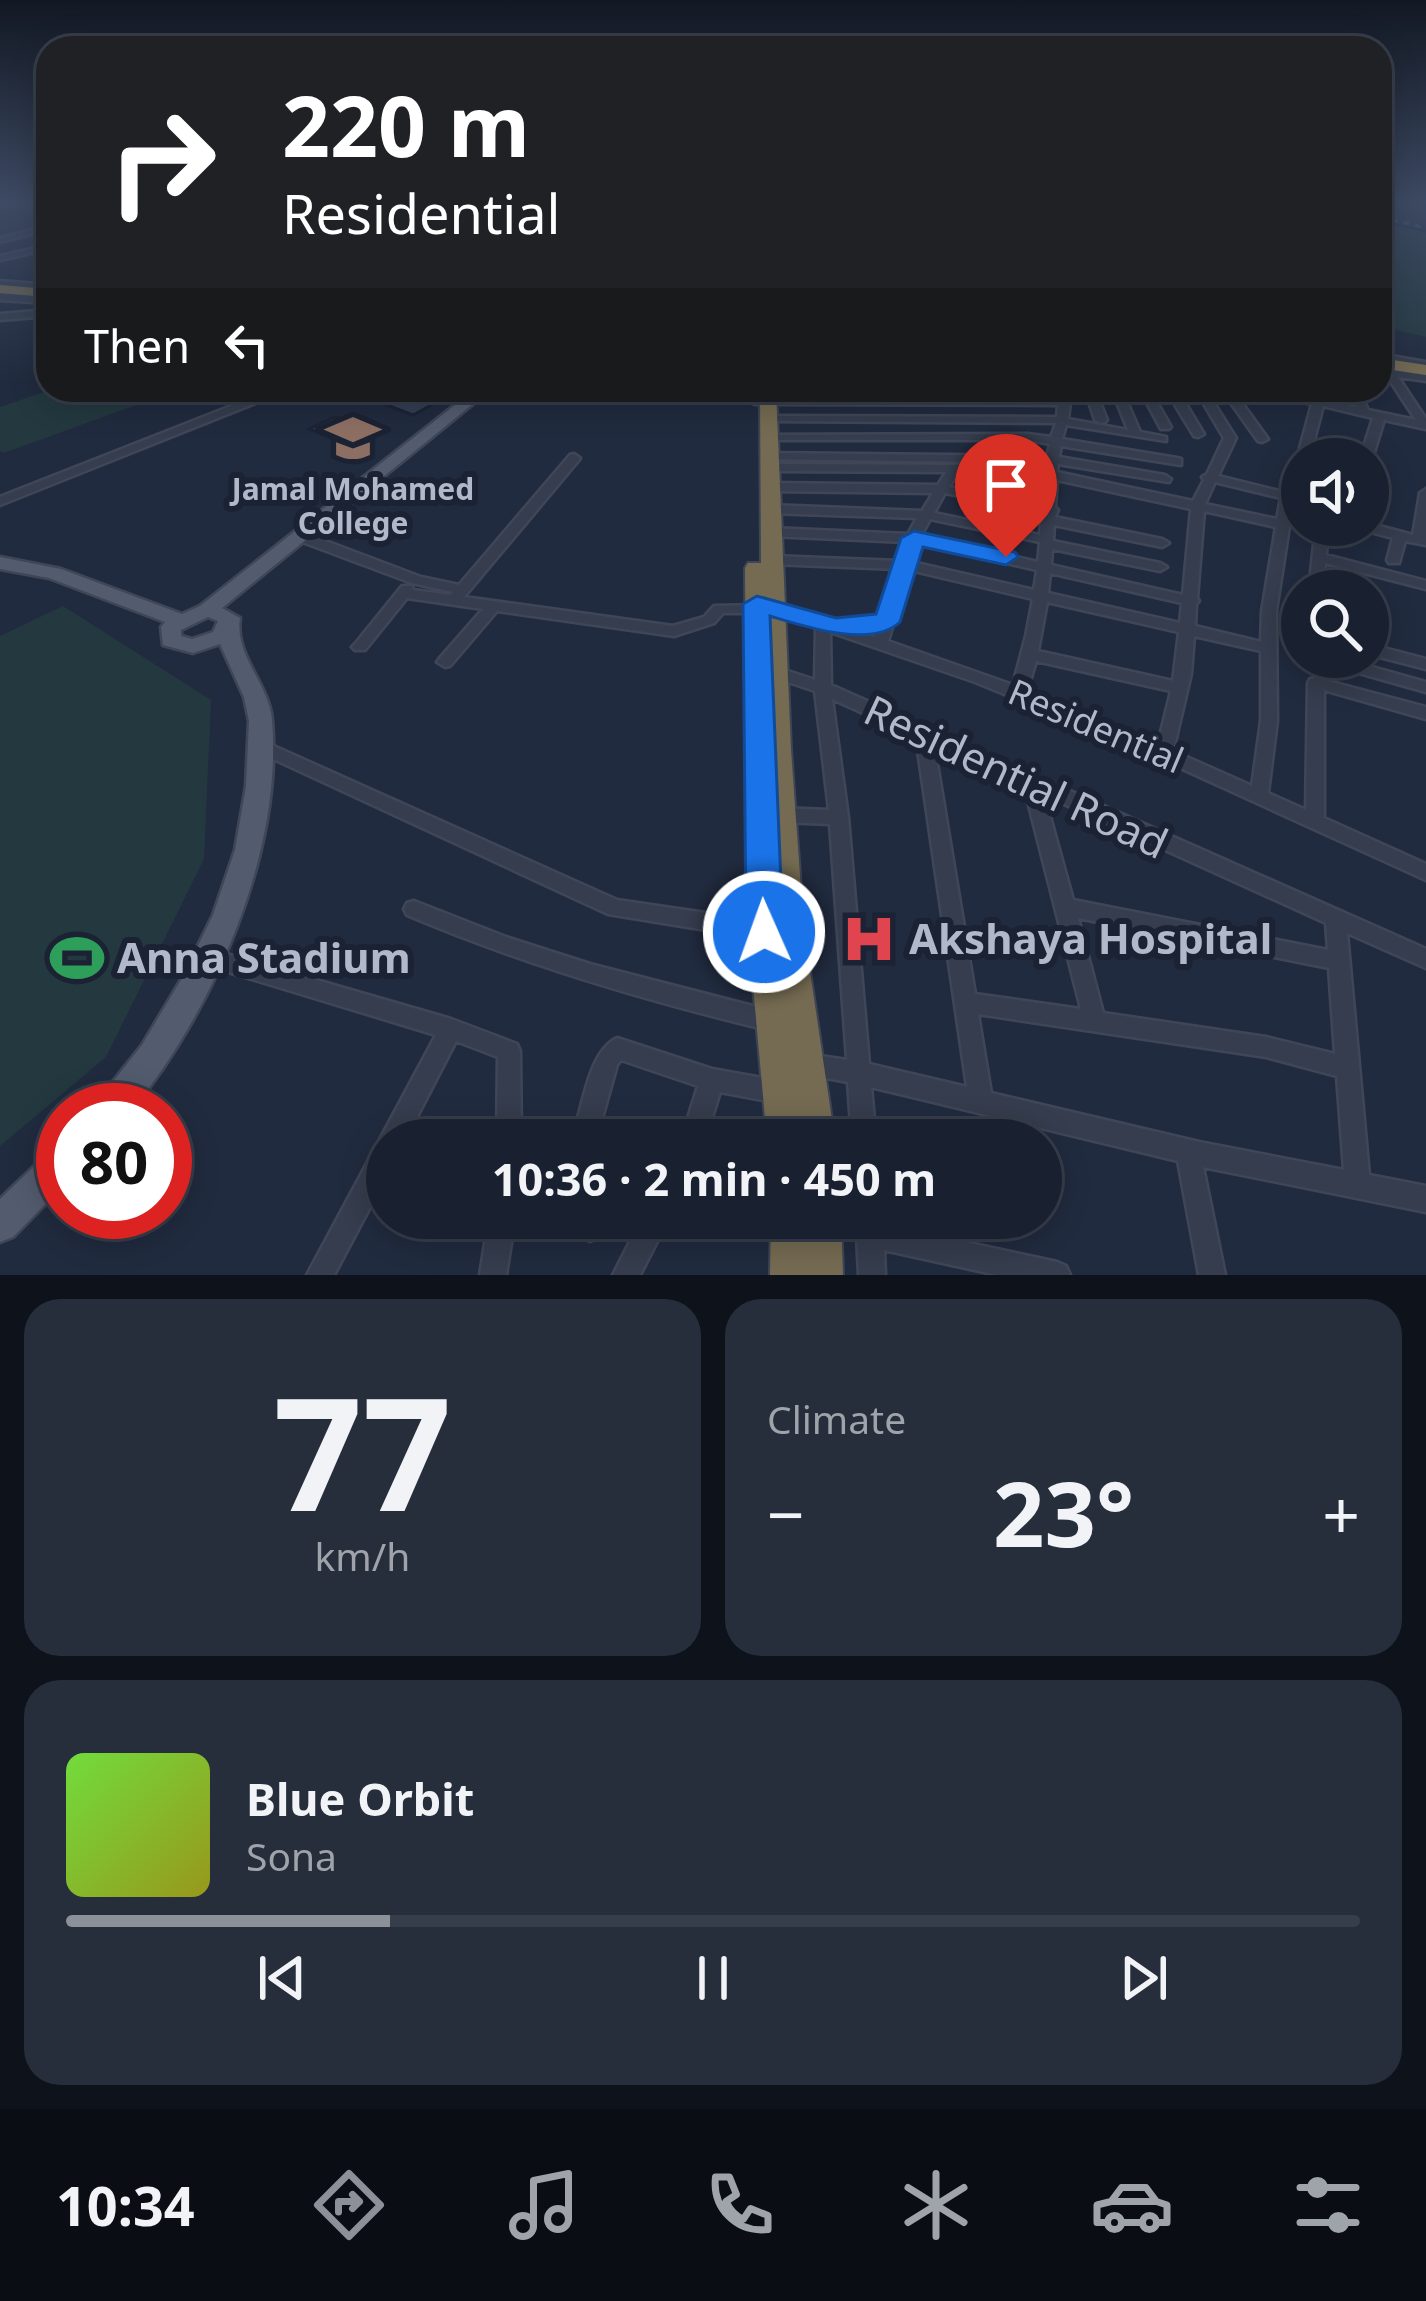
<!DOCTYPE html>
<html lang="en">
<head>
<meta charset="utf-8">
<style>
  :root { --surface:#19202f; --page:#262d3b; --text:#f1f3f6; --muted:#9fa3aa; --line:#373e4b; --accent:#8c9099 }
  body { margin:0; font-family:"Noto Sans",sans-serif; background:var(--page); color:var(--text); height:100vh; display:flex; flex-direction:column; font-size:45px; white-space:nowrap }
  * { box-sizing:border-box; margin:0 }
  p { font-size:39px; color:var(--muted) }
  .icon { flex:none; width:66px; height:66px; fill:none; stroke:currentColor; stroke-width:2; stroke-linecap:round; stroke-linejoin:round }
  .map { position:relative; height:1275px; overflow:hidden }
  .panel { display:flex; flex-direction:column; gap:24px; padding:24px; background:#0e121a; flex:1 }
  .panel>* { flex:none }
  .banner { position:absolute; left:36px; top:36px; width:1356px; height:366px; border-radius:36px; box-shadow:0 6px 30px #0003,0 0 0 3px var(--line); background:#202124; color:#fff; overflow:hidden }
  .controls { position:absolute; left:1281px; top:438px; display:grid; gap:24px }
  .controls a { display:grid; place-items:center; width:108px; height:108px; border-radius:50%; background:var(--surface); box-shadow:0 6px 30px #0003,0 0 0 3px var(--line); font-size:60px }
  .speed { position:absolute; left:36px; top:1083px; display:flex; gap:24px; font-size:60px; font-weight:700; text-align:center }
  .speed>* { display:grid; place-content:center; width:156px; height:156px; border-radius:50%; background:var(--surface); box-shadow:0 6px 30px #0003,0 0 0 3px var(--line); line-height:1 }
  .speed .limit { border:18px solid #d22; background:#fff; color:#111 }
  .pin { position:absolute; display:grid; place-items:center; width:102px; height:102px; color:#fff; margin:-123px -51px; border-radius:50% 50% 50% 0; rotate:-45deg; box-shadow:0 0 12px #0007 }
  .pin .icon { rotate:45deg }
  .me { position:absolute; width:132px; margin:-66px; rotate:358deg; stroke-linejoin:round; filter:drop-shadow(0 0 9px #0008) }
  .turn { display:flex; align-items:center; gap:42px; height:252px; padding:0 48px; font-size:54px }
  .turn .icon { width:156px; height:156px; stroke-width:2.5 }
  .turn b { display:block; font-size:84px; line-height:102px }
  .then { display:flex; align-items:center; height:114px; padding:0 48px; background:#0003; gap:24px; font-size:45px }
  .big { font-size:90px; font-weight:700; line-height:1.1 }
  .panel .widget { flex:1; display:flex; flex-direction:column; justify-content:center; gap:18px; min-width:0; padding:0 42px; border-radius:36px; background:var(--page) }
  .panel .dial { align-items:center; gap:0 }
  .dial b { font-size:156px; line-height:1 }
  .song { display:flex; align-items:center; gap:36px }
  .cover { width:144px; height:144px; border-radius:18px; background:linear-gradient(135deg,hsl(100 70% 55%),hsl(60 70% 35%)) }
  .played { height:12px; border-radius:6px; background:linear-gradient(90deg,var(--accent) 25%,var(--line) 25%) }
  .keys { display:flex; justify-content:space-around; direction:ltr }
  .heat { display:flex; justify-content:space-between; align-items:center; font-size:66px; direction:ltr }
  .panel .tiles { flex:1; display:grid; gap:24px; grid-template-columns:1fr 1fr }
  .widget:last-child { grid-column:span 2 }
  .trip { position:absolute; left:366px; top:1119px; width:696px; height:120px; border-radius:60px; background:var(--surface); box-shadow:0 6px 30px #0003,0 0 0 3px var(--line); font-weight:700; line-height:120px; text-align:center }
  .tabs { display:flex; height:192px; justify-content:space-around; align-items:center; background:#0a0d13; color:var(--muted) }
  .tabs .icon { width:84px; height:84px }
  .tabs .current { color:var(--accent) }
  .tabs b { font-size:54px; color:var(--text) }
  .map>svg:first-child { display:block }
  .green { fill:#23393f }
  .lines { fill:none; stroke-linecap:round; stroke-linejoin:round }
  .stream { stroke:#14203d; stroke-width:3 }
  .building { fill:#333e55; stroke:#1d2435; stroke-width:3 }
  .minor-casing { stroke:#3f4657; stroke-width:5 }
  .major-casing { stroke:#3f4657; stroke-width:5 }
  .highway-casing { stroke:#3e4556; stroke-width:4 }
  .minor { fill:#353d4e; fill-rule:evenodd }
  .major { fill:#535c6f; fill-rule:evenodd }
  .highway { fill:#756b52; fill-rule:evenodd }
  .rail { stroke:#576076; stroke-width:3; stroke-dasharray:6 6; stroke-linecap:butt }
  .route { fill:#1a73e8; stroke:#114b97; stroke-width:3 }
  .labels { text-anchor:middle; stroke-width:12; stroke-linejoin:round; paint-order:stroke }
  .far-poi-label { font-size:30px; font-weight:bold; fill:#b1b8ca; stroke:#1b2233 }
  .street-label { font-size:36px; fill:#b1b8ca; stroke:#1b2233 }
  .near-street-label { font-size:42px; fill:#b1b8ca; stroke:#1b2233 }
  .near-poi-label { font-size:42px; font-weight:bold; fill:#b1b8ca; stroke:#1b2233; text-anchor:start }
</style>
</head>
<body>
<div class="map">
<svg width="1426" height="1275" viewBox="0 0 1426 1275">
  <rect width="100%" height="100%" fill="#212b3f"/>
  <path class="green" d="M 1380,220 L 1426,230 L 1426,337 L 1380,326 Z
    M 50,390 L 113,390 L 139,404 L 4,453 L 0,451 L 0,407 Z
    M 63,606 L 211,700 L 204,859 L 106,1057 L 0,1146 L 0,636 Z"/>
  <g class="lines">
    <path class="stream" d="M 1380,221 L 1426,231"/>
  </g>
  <path class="building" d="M 389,390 L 406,390 L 435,403 L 413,415 L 371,399 Z
    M 335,417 L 373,432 L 348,445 L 309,429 Z"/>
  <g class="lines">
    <defs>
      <path id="minor" d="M 29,208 L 48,210 L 48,214 L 26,212 Z
        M 48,226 L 48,230 L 0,242 L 0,238 Z
        M 48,245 L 48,249 L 0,260 L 0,256 Z
        M 0,281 L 48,285 L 48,291 L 0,287 Z
        M 0,294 L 48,297 L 48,303 L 0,300 Z
        M 48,310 L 48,316 L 0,320 L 0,314 Z
        M 1380,354 L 1426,362 L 1426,368 L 1380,360 Z
        M 1380,369 L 1426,375 L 1426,381 L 1398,377 L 1426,419 L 1426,429 L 1384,420 L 1372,459 L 1368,462 L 1368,459 L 1360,459 L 1373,418 L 1323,406 L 1309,459 L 1302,459 L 1302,476 L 1294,494 L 1302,496 L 1302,504 L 1293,501 L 1276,611 L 1277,721 L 1268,793 L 1306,810 L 1308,683 L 1310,679 L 1316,678 L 1426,707 L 1426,719 L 1324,690 L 1324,818 L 1426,864 L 1426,880 L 1143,751 L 975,682 L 830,632 L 831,685 L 1426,949 L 1426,968 L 1347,933 L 1369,1175 L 1426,1186 L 1426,1212 L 1203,1167 L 1225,1275 L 1199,1275 L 1178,1161 L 871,1087 L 876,1140 L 852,1140 L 848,1082 L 799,1073 L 796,1065 L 799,1057 L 807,1054 L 847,1060 L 830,824 L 781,822 L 775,820 L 772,815 L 775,810 L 781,808 L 829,810 L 815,691 L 770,676 L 768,672 L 776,667 L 815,680 L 816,627 L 764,610 L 757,613 L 723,613 L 714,623 L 674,636 L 497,611 L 450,666 L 445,667 L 437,662 L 440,658 L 483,609 L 407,598 L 365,650 L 355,650 L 352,647 L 355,644 L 402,586 L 412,586 L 413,590 L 450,595 L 453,592 L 412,583 L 305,543 L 303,540 L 310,536 L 315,537 L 421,577 L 459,585 L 570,455 L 574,454 L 580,458 L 578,461 L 464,597 L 673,626 L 704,617 L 714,606 L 760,605 L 767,602 L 819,618 L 828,619 L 830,622 L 874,637 L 897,569 L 772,564 L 765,560 L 772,556 L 899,561 L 906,542 L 770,536 L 763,532 L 770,528 L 908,534 L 917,518 L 769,513 L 763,509 L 769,505 L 922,511 L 933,493 L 768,491 L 762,487 L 768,483 L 938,485 L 946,472 L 768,471 L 764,470 L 764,464 L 966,465 L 1021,476 L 1027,480 L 1021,484 L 958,473 L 949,487 L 1043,504 L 1046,463 L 767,459 L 761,455 L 763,453 L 1047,456 L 1050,444 L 1028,440 L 768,440 L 764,439 L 764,435 L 1028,434 L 1051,437 L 1056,423 L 769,421 L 765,420 L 765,416 L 1057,417 L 1058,405 L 756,404 L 752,403 L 752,399 L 1057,399 L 1055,390 L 1065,390 L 1070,402 L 1068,419 L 1128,430 L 1112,390 L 1122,390 L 1140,432 L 1166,437 L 1166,441 L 1066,425 L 1062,439 L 1177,458 L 1181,459 L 1181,465 L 1061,446 L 1059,457 L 1165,475 L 1171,479 L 1169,482 L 1058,464 L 1057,472 L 1193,501 L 1204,480 L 1202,477 L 1207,474 L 1224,438 L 1198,394 L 1180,394 L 1204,434 L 1198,437 L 1194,436 L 1166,390 L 1285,392 L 1356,407 L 1349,390 L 1359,390 L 1368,410 L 1416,420 L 1387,376 L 1380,375 ZM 1209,395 L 1226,396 L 1258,441 L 1262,442 L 1268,439 L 1237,396 L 1285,398 L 1312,404 L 1297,459 L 1283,492 L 1218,476 L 1236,438 ZM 1057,480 L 1191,509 L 1183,595 L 1051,565 L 1052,549 L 1160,571 L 1167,567 L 1160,563 L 1053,541 L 1054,525 L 1162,547 L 1169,543 L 1162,539 L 1055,517 L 1058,510 L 1055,507 ZM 1215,482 L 1281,498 L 1277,519 L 1205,504 ZM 945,493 L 1042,512 L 1040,535 L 934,513 ZM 1204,511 L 1276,527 L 1262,611 L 1261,642 L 1195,626 L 1196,604 L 1199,601 L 1197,598 ZM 930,519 L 1040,542 L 1038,562 L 921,536 ZM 918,543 L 1037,570 L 1034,590 L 912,562 ZM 910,570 L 1033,599 L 1026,636 L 1013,685 L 888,641 ZM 1050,573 L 1182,603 L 1180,623 L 1048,593 ZM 1047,602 L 1179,632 L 1173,681 L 1038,651 ZM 1194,636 L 1261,651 L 1261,721 L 1252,786 L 1173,751 L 1191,674 ZM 1036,661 L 1171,691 L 1158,744 L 1027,691 ZM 832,699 L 916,737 L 967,1087 L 869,1064 L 848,817 ZM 934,745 L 1024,786 L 1081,1009 L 975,994 ZM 1044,795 L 1326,923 L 1328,950 L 1073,900 ZM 1078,918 L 1329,968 L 1335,1054 L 1266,1037 L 1103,1013 ZM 978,1014 L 1266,1057 L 1337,1076 L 1344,1170 L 1199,1142 L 991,1093 Z
        M 1085,390 L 1095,390 L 1107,420 L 1105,422 L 1101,423 L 1095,420 Z
        M 1140,390 L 1150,390 L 1171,427 L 1169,429 L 1161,429 Z
        M 254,397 L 258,398 L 258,402 L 0,505 L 0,497 Z
        M 1426,489 L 1426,545 L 1405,541 L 1399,563 L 1389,563 L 1387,560 L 1393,538 L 1356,528 L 1355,525 L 1368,525 L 1368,523 L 1413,535 L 1420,493 Z
        M 1316,525 L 1328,525 L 1326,555 L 1426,581 L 1426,589 L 1325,563 L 1323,591 L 1309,591 Z
        M 1341,525 L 1353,525 L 1349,540 L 1342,544 L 1335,540 Z
        M 1368,644 L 1426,659 L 1426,669 L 1368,654 Z
        M 1310,657 L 1336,657 L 1426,682 L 1426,692 L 1313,660 Z
        M 258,739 L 617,900 L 767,922 L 774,925 L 777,931 L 774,937 L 767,940 L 608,914 L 252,749 L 250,745 L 252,741 Z
        M 414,901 L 506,937 L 590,964 L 772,1011 L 780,1014 L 783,1021 L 780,1028 L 772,1031 C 647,1001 525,965 407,915 L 404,909 L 407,903 Z
        M 206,948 L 451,1019 L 517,1044 L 520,1051 L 521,1140 L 497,1140 L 498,1057 L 456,1041 L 405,1140 L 387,1140 L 387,1175 L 334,1275 L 307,1275 L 436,1035 L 199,963 L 196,957 L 199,951 Z
        M 617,1038 L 712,1069 L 779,1081 L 787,1084 L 791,1092 L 787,1100 L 779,1103 L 720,1092 L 705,1140 L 681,1140 L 698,1086 L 621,1060 L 617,1065 L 601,1122 L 620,1132 L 624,1140 L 586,1140 L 579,1136 L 575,1128 C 584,1100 590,1051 617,1038 Z
        M 489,1218 L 515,1218 L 506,1275 L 480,1275 Z
        M 580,1218 L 606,1218 L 599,1237 L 590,1241 L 581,1237 L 577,1228 Z
        M 642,1218 L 669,1218 L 640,1275 L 613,1275 Z
        M 856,1218 L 882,1218 L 882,1224 L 1057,1262 L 1066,1266 L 1070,1275 L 997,1275 L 884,1250 L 885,1275 L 859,1275 Z"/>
      <path id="major" d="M 474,390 L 490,390 L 222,608 L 240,618 C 234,656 269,683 272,720 C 283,852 214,1009 132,1110 L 95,1110 L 99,1099 L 142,1045 L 182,978 L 213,915 L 235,850 L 246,786 L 249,721 L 244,697 L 220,644 L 193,653 L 163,645 L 161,627 L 165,622 L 49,578 L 0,569 L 0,557 L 61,569 L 182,614 L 200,606 ZM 208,617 L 218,621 L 213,632 L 192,639 L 181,636 L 181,630 Z
        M 63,1145 L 63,1186 L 13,1237 L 0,1242 L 0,1199 L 51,1150 Z"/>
      <path id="highway" d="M 0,285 L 48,289 L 48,297 L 0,293 Z
        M 1380,358 L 1426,365 L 1426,375 L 1380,368 Z
        M 760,390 L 776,390 L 791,750 L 804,931 L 835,1140 L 767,1140 L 748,931 L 745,568 L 748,563 L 761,563 Z
        M 771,1218 L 841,1218 L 843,1275 L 770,1275 Z"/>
    </defs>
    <use href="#minor" class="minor-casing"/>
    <use href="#major" class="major-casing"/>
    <use href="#highway" class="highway-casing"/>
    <use href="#minor" class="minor"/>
    <use href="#major" class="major"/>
    <use href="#highway" class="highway"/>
    <path class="rail" d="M 1380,217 L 1426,228"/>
  </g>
  <linearGradient id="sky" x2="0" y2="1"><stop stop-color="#121823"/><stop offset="0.53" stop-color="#3d4a63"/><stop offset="1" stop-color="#3d4a63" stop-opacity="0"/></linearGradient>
  <rect width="1426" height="382" fill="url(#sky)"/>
  <path class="route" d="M 914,531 L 1015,552 L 1018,557 L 1006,565 L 923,547 L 900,622 C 872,649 803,626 770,616 L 783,932 L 777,943 L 764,947 L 751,943 L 746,932 L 743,604 L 757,596 L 836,618 L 876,614 L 901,538 Z"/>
  <defs>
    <symbol id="university-bare" viewBox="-9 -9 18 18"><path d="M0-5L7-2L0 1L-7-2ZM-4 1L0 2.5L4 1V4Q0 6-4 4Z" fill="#8d6e63" stroke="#1b2233" stroke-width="2.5" paint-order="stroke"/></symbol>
    <symbol id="hospital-bare" viewBox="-9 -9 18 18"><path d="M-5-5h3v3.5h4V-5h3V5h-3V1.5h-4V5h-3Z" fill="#e0444e" stroke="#1b2233" stroke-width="2.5" paint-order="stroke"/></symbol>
    <symbol id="stadium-bare" viewBox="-9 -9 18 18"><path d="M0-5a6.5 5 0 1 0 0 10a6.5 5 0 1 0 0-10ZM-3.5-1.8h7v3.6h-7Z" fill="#2e9e5b" stroke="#1b2233" stroke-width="2.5" paint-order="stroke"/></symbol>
  </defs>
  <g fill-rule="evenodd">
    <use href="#university-bare" x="315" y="400" width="76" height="76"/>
    <use href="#hospital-bare" x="831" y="901" width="76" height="76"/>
    <use href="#stadium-bare" x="39" y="920" width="76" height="76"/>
  </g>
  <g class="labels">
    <g class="far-poi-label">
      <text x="353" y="500">Jamal Mohamed<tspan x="353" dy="34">College</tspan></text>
    </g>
    <g class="street-label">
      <text transform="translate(1096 726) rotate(23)" y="13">Residential</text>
    </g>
    <g class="near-street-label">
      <text transform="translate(1016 777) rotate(25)" y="15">Residential Road</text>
    </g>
    <g class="near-poi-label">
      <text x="909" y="954">Akshaya Hospital</text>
      <text x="117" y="973">Anna Stadium</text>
    </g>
  </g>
</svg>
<div class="controls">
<a><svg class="icon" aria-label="sound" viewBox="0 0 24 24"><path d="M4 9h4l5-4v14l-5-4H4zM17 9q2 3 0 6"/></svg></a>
<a><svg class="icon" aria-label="search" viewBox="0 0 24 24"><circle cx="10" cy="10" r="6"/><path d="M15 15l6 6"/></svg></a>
</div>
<div class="speed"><div class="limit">80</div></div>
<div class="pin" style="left:1006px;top:557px;background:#d93025"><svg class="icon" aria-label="arrive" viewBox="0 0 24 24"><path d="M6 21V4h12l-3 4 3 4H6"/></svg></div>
<svg class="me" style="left:764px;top:932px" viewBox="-20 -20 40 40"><circle r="17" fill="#1a73e8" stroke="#fff" stroke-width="3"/><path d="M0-11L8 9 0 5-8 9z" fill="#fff"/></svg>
<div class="trip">10:36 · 2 min · 450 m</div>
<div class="banner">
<div class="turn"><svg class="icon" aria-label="right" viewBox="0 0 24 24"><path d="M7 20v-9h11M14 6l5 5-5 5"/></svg><div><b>220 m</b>Residential</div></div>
<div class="then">Then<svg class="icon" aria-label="left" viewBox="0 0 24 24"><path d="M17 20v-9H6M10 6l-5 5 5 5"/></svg></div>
</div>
</div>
<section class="panel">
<div class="tiles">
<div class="widget dial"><b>77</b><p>km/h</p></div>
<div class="widget"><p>Climate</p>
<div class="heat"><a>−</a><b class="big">23°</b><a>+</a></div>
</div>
<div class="widget">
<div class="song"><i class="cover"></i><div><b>Blue Orbit</b><p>Sona</p></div></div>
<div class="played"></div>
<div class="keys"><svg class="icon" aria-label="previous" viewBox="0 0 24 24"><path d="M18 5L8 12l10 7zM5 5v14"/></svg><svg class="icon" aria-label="pause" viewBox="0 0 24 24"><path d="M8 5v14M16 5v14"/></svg><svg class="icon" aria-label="next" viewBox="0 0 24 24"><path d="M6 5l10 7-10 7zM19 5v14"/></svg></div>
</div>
</div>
</section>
<nav class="tabs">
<b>10:34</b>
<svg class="icon current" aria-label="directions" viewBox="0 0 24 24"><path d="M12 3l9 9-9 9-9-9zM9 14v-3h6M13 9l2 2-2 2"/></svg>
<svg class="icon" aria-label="music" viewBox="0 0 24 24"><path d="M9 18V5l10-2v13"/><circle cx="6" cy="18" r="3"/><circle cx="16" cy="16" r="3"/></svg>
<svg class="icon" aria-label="phone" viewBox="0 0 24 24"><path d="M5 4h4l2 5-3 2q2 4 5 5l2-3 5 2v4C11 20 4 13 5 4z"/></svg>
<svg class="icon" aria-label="climate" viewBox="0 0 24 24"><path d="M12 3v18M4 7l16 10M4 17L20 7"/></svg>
<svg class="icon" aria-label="car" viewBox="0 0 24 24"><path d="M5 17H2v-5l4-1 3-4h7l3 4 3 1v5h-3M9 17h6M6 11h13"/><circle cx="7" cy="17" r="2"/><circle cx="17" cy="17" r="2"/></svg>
<svg class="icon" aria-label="filters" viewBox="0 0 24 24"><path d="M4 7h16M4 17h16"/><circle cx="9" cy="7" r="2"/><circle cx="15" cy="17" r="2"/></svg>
</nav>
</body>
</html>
